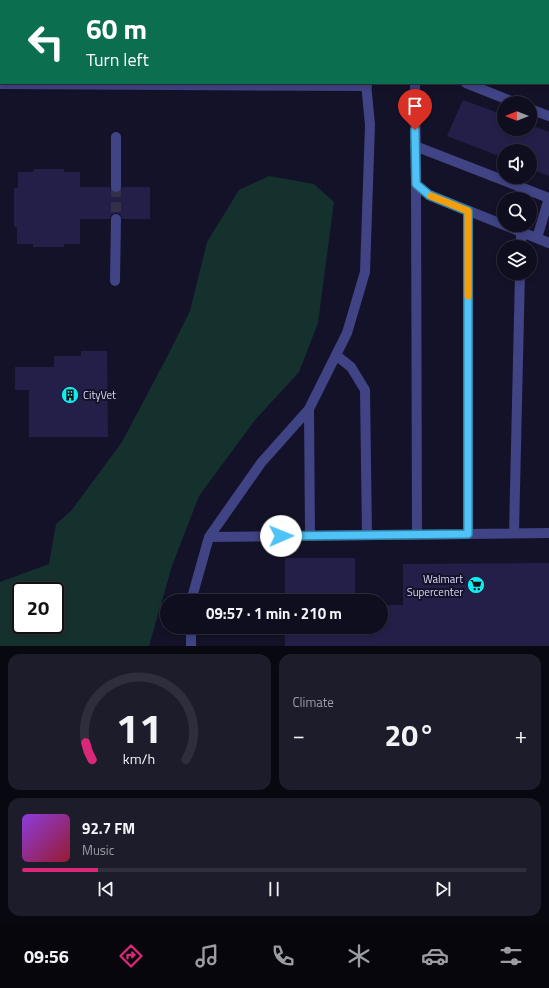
<!DOCTYPE html>
<html lang="en">
<head>
<meta charset="utf-8">
<style>
  :root { --surface:#0f0e1e; --page:#1d1c2b; --text:#f1f3f6; --muted:#9b9ca4; --line:#2f2e3c; --accent:#db2777 }
  body { margin:0; font-family:"Titillium Web",sans-serif; background:var(--page); color:var(--text); height:100vh; display:flex; flex-direction:column; font-size:15px; white-space:nowrap }
  * { box-sizing:border-box; margin:0 }
  p { font-size:13px; color:var(--muted) }
  .icon { flex:none; width:22px; height:22px; fill:none; stroke:currentColor; stroke-width:2; stroke-linecap:round; stroke-linejoin:round }
  .map { position:relative; height:646px; overflow:hidden }
  .panel { display:flex; flex-direction:column; gap:8px; padding:8px; background:#080810; flex:1 }
  .panel>* { flex:none }
  .guide { position:absolute; left:0px; top:0px; width:549px; height:84px; box-shadow:0 2px 6px #0003,0 0 0 1px var(--line); background:#0b6e4f; color:#fff; overflow:hidden }
  .needle { width:26px; rotate:270deg }
  .tools { position:absolute; left:497px; top:96px; display:grid; gap:8px }
  .tools a { display:grid; place-items:center; width:40px; height:40px; border-radius:50%; background:var(--surface); box-shadow:0 2px 6px #0003,0 0 0 1px var(--line); font-size:20px }
  .speed { position:absolute; left:12px; top:582px; display:flex; gap:8px; font-size:20px; font-weight:700; text-align:center }
  .speed>* { display:grid; place-content:center; width:52px; height:52px; border-radius:50%; background:var(--surface); box-shadow:0 2px 6px #0003,0 0 0 1px var(--line); line-height:1 }
  .speed .limit { border:2px solid #111; border-radius:6px; background:#fff; color:#111 }
  .pin { position:absolute; display:grid; place-items:center; width:34px; height:34px; color:#fff; margin:-41px -17px; border-radius:50% 50% 50% 0; rotate:-45deg; box-shadow:0 0 4px #0007 }
  .pin .icon { rotate:45deg }
  .me { position:absolute; width:44px; margin:-22px; rotate:89deg; stroke-linejoin:round; filter:drop-shadow(0 0 3px #0008) }
  .turn { display:flex; align-items:center; gap:14px; height:84px; padding:0 20px; font-size:18px }
  .turn .icon { width:52px; height:52px; stroke-width:2.5 }
  .turn b { display:block; font-size:28px; line-height:34px }
  .big { font-size:30px; font-weight:700; line-height:1.1 }
  .panel .widget { flex:1; display:flex; flex-direction:column; justify-content:center; gap:6px; min-width:0; padding:0 14px; border-radius:12px; background:var(--page) }
  .panel .dial { align-items:center; gap:0 }
  .dial svg { height:104px; overflow:visible; fill:none; stroke:var(--line); stroke-width:7; stroke-linecap:round; text-anchor:middle }
  .dial text { fill:var(--text); stroke:none }
  .song { display:flex; align-items:center; gap:12px }
  .cover { width:48px; height:48px; border-radius:6px; background:linear-gradient(135deg,hsl(270 70% 55%),hsl(350 70% 35%)) }
  .played { height:4px; border-radius:2px; background:linear-gradient(90deg,var(--accent) 15%,var(--line) 15%) }
  .keys { display:flex; justify-content:space-around; direction:ltr }
  .heat { display:flex; justify-content:space-between; align-items:center; font-size:22px; direction:ltr }
  .panel .tiles { flex:1; display:grid; gap:8px; grid-template-columns:1fr 1fr }
  .widget:last-child { grid-column:span 2 }
  .trip { position:absolute; left:160px; top:594px; width:228px; height:40px; border-radius:20px; background:var(--surface); box-shadow:0 2px 6px #0003,0 0 0 1px var(--line); font-weight:700; line-height:40px; text-align:center }
  .tab-bar { display:flex; height:64px; justify-content:space-around; align-items:center; background:#06060c; color:var(--muted) }
  .tab-bar .icon { width:28px; height:28px }
  .tab-bar .on { color:var(--accent) }
  .tab-bar b { font-size:18px; color:var(--text) }
  .map>svg:first-child { display:block }
  .green { fill:#15312e; fill-rule:evenodd }
  .building { fill:#241f48 }
  .lines { fill:none; stroke-linecap:round; stroke-linejoin:round }
  .minor-tunnel { stroke:#323048; stroke-width:10; stroke-dasharray:10 5; stroke-linecap:butt }
  .minor { stroke:#404384; stroke-width:10 }
  .route-casing { stroke:#337fa1; stroke-width:10 }
  .route { stroke:#4fc3f7; stroke-width:7 }
  .slow { stroke:#f59e0b; stroke-width:7 }
  .labels { text-anchor:middle; stroke-width:4; stroke-linejoin:round; paint-order:stroke }
  .poi-label { font-size:11px; fill:#dcdbfd; stroke:#141228; text-anchor:start }
</style>
</head>
<body>
<div class="map">
<svg width="549" height="646" viewBox="0 0 549 646">
  <rect width="100%" height="100%" fill="#141228"/>
  <path class="green" d="M 269,176 L 314,184 L 334,202 L 318,323 L 299,372 L 255,420 L 199,496 L 172,566 L 149,646 L 0,646 L 0,582 L 49,564 L 56,524 L 71,511 L 122,442 L 169,353 L 190,311 L 207,242 L 239,190 ZM 21,591 L 55,591 L 55,625 L 21,625 Z"/>
  <path class="building" d="M 463,100 L 504,115 L 504,129 L 530,129 L 530,125 L 549,132 L 549,176 L 530,169 L 530,151 L 504,151 L 504,158 L 447,136 Z
    M 34,169 L 64,169 L 64,172 L 80,172 L 80,187 L 110,187 L 111,191 L 116,193 L 120,192 L 122,187 L 150,187 L 150,219 L 122,219 L 120,214 L 116,213 L 111,215 L 110,219 L 80,219 L 80,244 L 64,244 L 64,247 L 33,247 L 33,244 L 17,244 L 17,227 L 14,227 L 14,188 L 18,188 L 18,172 L 33,172 Z
    M 81,351 L 107,351 L 108,437 L 29,437 L 29,390 L 15,390 L 15,367 L 54,367 L 54,356 L 81,356 Z
    M 285,558 L 355,558 L 355,601 L 285,601 Z
    M 549,563 L 549,646 L 285,646 L 285,627 L 381,627 L 381,605 L 403,605 L 403,564 Z"/>
  <g class="lines">
    <path class="minor-tunnel" d="M 116,187 L 116,219"/>
    <path class="minor" d="M 4,0 L 4,1
      M 359,0 L 359,1
      M 420,0 L 426,1
      M 161,1 L 161,0
      M 317,1 L 317,0
      M 548,47 L 549,48
      M 415,83 L 416,184 L 429,195 L 549,243
      M 466,83 L 516,103
      M 0,84 L 367,86
      M 530,109 L 549,116
      M 116,137 L 116,187
      M 415,146 L 549,198
      M 416,184 L 417,534
      M 468,211 L 468,534
      M 537,238 L 549,198
      M 521,247 L 521,232
      M 115,281 L 116,219
      M 337,356 L 351,367 L 365,390 L 367,535
      M 309,409 L 310,535
      M 514,533 L 520,273
      M 209,537 L 549,533
      M 191,601 L 209,537 L 261,463 L 309,409 L 347,333 L 365,272 L 370,125 L 366,83
      M 191,627 L 191,646"/>
  </g>
  <g class="lines">
    <defs>
      <path id="route" d="M 281,536 L 468,534 L 468,211 L 429,195 L 416,184 L 415,130"/>
    </defs>
    <use href="#route" class="route-casing"/>
    <use href="#route" class="route"/>
    <path class="slow" d="M 431,196 L 468,211 L 468,296"/>
  </g>
  <defs>
    <symbol id="building-disc" viewBox="-11 -11 22 22"><circle r="9.5" fill="#14ebf0" stroke="#141228"/><path d="M-4-6H4V6H1V3H-1V6H-4ZM-2.5-4.3h1.7v1.8h-1.7ZM.8-4.3h1.7v1.8H.8ZM-2.5-1h1.7V.8h-1.7ZM.8-1h1.7V.8H.8Z" fill="#111"/></symbol>
    <symbol id="supermarket-disc" viewBox="-11 -11 22 22"><circle r="9.5" fill="#14ebf0" stroke="#141228"/><path d="M-6-5.5h2.5l.6 2H6L4.5 2H-2.5L-4.4-4H-6ZM-1.5 3.2a1.3 1.3 0 1 0 .1 0ZM3 3.2a1.3 1.3 0 1 0 .1 0Z" fill="#111"/></symbol>
  </defs>
  <g fill-rule="evenodd">
    <use href="#building-disc" x="60" y="385" width="20" height="20"/>
    <use href="#supermarket-disc" x="466" y="575" width="20" height="20"/>
  </g>
  <g class="labels">
    <g class="poi-label">
      <text x="83" y="399">CityVet</text>
      <text x="463" y="583" text-anchor="end">Walmart<tspan x="463" dy="13">Supercenter</tspan></text>
    </g>
  </g>
</svg>
<div class="tools">
<a><svg class="needle" viewBox="-14 -14 28 28"><path d="M0-13l5 13h-10z" fill="#e53935"/><path d="M0 13l5-13h-10z" fill="#9b9ca4"/></svg></a>
<a><svg class="icon" aria-label="sound" viewBox="0 0 24 24"><path d="M4 9h4l5-4v14l-5-4H4zM17 9q2 3 0 6"/></svg></a>
<a><svg class="icon" aria-label="search" viewBox="0 0 24 24"><circle cx="10" cy="10" r="6"/><path d="M15 15l6 6"/></svg></a>
<a><svg class="icon" aria-label="layers" viewBox="0 0 24 24"><path d="M12 4l9 5-9 5-9-5zM3 14l9 5 9-5"/></svg></a>
</div>
<div class="speed"><div class="limit">20</div></div>
<div class="pin" style="left:415px;top:130px;background:#d93025"><svg class="icon" aria-label="arrive" viewBox="0 0 24 24"><path d="M6 21V4h12l-3 4 3 4H6"/></svg></div>
<svg class="me" style="left:281px;top:536px" viewBox="-20 -20 40 40"><circle r="19" fill="#fff"/><path d="M0-13L10 11 0 6-10 11z" fill="#4fc3f7"/></svg>
<div class="trip">09:57 · 1 min · 210 m</div>
<div class="guide">
<div class="turn"><svg class="icon" aria-label="left" viewBox="0 0 24 24"><path d="M17 20v-9H6M10 6l-5 5 5 5"/></svg><div><b>60 m</b>Turn left</div></div>
</div>
</div>
<section class="panel">
<div class="tiles">
<div class="widget dial"><svg viewBox="0 0 100 80">
<path d="M14 69A42 42 0 1 1 86 69"/>
<path d="M14 69A42 42 0 0 1 9 56" stroke="#db2777"/>
<text x="50" y="56" font-size="32" font-weight="700">11</text>
<text x="50" y="72" font-size="11">km/h</text>
</svg></div>
<div class="widget"><p>Climate</p>
<div class="heat"><a>−</a><b class="big">20°</b><a>+</a></div>
</div>
<div class="widget">
<div class="song"><i class="cover"></i><div><b>92.7 FM</b><p>Music</p></div></div>
<div class="played"></div>
<div class="keys"><svg class="icon" aria-label="previous" viewBox="0 0 24 24"><path d="M18 5L8 12l10 7zM5 5v14"/></svg><svg class="icon" aria-label="pause" viewBox="0 0 24 24"><path d="M8 5v14M16 5v14"/></svg><svg class="icon" aria-label="next" viewBox="0 0 24 24"><path d="M6 5l10 7-10 7zM19 5v14"/></svg></div>
</div>
</div>
</section>
<nav class="tab-bar">
<b>09:56</b>
<svg class="icon on" aria-label="directions" viewBox="0 0 24 24"><path d="M12 3l9 9-9 9-9-9zM9 14v-3h6M13 9l2 2-2 2"/></svg>
<svg class="icon" aria-label="music" viewBox="0 0 24 24"><path d="M9 18V5l10-2v13"/><circle cx="6" cy="18" r="3"/><circle cx="16" cy="16" r="3"/></svg>
<svg class="icon" aria-label="phone" viewBox="0 0 24 24"><path d="M5 4h4l2 5-3 2q2 4 5 5l2-3 5 2v4C11 20 4 13 5 4z"/></svg>
<svg class="icon" aria-label="climate" viewBox="0 0 24 24"><path d="M12 3v18M4 7l16 10M4 17L20 7"/></svg>
<svg class="icon" aria-label="car" viewBox="0 0 24 24"><path d="M5 17H2v-5l4-1 3-4h7l3 4 3 1v5h-3M9 17h6M6 11h13"/><circle cx="7" cy="17" r="2"/><circle cx="17" cy="17" r="2"/></svg>
<svg class="icon" aria-label="filters" viewBox="0 0 24 24"><path d="M4 7h16M4 17h16"/><circle cx="9" cy="7" r="2"/><circle cx="15" cy="17" r="2"/></svg>
</nav>
</body>
</html>
